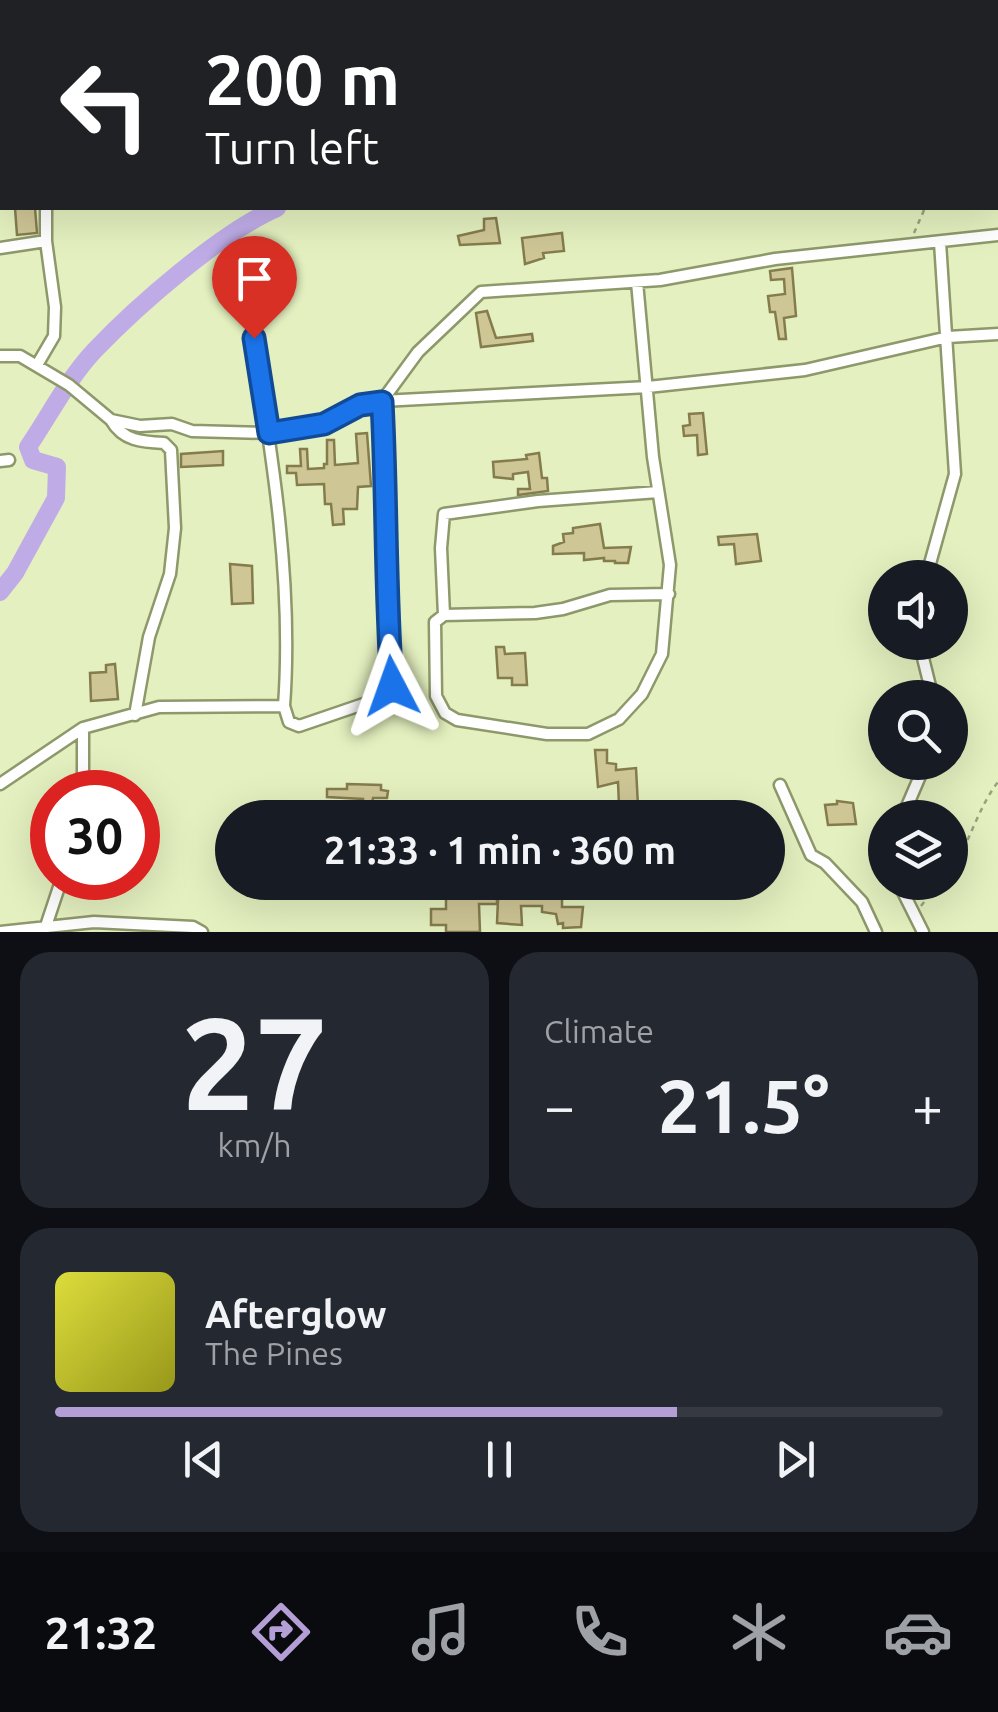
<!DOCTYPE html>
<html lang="en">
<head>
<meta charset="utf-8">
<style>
  :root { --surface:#171b24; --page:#242831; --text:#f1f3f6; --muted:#9ea1a6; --line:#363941; --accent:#b49ed6 }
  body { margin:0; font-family:Ubuntu,sans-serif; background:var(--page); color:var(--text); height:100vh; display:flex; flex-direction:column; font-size:38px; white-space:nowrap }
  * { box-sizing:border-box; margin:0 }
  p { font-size:32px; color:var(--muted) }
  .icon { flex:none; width:55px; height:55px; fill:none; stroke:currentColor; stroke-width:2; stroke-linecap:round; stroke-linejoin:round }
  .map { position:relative; height:932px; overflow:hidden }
  .panel { display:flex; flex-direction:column; gap:20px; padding:20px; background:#0d0f14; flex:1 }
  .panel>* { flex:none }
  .banner { position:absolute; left:0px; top:0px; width:1000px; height:210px; box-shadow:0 10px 40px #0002; background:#202124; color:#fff; overflow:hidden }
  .buttons { position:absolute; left:868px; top:560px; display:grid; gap:20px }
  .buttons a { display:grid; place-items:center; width:100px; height:100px; border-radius:50%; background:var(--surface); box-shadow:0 10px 40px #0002; font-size:50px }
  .speed { position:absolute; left:30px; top:770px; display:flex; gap:20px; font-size:50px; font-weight:700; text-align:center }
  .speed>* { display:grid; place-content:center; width:130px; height:130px; border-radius:50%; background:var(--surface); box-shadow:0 10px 40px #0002; line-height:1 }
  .speed .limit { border:15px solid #d22; background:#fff; color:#111 }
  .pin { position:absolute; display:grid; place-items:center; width:85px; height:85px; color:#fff; margin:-102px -42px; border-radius:50% 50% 50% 0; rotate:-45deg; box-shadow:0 0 10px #0007 }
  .pin .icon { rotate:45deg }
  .me { position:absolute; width:110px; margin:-55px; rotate:356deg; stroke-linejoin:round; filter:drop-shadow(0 0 8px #0008) }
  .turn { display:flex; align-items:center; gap:35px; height:210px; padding:0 40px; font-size:45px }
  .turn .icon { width:130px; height:130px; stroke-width:2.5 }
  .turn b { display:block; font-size:70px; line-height:85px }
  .big { font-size:75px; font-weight:700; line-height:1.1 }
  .panel .widget { flex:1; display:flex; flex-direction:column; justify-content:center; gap:15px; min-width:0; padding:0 35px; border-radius:30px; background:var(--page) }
  .panel .dial { align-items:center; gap:0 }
  .dial b { font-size:130px; line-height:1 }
  .song { display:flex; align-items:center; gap:30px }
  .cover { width:120px; height:120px; border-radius:15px; background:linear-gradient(135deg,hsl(60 70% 55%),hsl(60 70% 35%)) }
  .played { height:10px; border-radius:5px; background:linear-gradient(90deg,var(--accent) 70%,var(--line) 70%) }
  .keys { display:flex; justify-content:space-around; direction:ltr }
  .heat { display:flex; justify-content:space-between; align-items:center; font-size:55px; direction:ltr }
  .panel .tiles { flex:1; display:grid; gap:20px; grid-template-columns:1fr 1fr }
  .widget:last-child { grid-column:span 2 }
  .trip { position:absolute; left:215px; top:800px; width:570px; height:100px; border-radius:50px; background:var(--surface); box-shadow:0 10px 40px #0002; font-weight:700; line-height:100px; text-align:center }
  .tabs { display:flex; height:160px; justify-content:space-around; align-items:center; background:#090b0e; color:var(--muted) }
  .tabs .icon { width:70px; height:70px }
  .tabs .selected { color:var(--accent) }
  .tabs b { font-size:45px; color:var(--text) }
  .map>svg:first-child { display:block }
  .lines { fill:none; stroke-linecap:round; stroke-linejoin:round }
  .river { stroke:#bface7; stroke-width:18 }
  .building { fill:#cfc696; stroke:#857c4e; stroke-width:2.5 }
  .street-casing { stroke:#8d986b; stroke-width:15 }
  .path { stroke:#99a27d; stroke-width:2.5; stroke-dasharray:5 5; stroke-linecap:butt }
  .street { stroke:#fff; stroke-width:10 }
  .route-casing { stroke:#114b97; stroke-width:25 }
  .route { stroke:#1a73e8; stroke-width:18 }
</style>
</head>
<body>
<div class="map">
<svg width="998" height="932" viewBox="0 0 998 932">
  <rect width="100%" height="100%" fill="#e4f0bf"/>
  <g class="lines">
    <path class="river" d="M 339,2 L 341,0
      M 0,592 L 15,573 L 56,498 L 57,467 L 33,460 L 28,447 C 49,416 68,379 94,351 C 137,306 220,233 277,208"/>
  </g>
  <path class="building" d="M 15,208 L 35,208 L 37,233 L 17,235 Z
    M 496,218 L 500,243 L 460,245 L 458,236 L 484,230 L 484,219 Z
    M 562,233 L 564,251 L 543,253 L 544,258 L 525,264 L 522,238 Z
    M 792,268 L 796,316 L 784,318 L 786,339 L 779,339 L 775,312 L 770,312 L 768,296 L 785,294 L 784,279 L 771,280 L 770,271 Z
    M 487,311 L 496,338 L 532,334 L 533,341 L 481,347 L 476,313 Z
    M 703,413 L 707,454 L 698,455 L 697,435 L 684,436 L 683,426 L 690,425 L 689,414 Z
    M 367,433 L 371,486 L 358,487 L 357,509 L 343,509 L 344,524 L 333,525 L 331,504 L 325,504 L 324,484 L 297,485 L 296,473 L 287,473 L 287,466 L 301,466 L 300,449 L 307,449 L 308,469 L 324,468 L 324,464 L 327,464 L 327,440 L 334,440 L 335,465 L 358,463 L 356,434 Z
    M 223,451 L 223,465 L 181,467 L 181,454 Z
    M 539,453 L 542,478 L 547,478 L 548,491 L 518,495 L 518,489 L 530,489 L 528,472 L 513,474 L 513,479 L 494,477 L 493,462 L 527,459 L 526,455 Z
    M 600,524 L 604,548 L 631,547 L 628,563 L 615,563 L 615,561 L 604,561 L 604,558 L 584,560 L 584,553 L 553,554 L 553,546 L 564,542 L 563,534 L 573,533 L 573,528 Z
    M 757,534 L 761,561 L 736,564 L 734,544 L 719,545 L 718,537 Z
    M 230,564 L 252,566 L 253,603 L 232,604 Z
    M 496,647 L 504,647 L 505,654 L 525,653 L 527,685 L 512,685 L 512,678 L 498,678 Z
    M 115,664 L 118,699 L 91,701 L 90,673 L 106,672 L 106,665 Z
    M 595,750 L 607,750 L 607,763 L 616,764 L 616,770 L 636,768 L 638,806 L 619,806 L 618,782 L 598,787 Z
    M 347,784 L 381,785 L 381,790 L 388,791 L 387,798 L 373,798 L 372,804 L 363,804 L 363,799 L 327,797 L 327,789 L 347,789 Z
    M 837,801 L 853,803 L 856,824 L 828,825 L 825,805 L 837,804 Z
    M 439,882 L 478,884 L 478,891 L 504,891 L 497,894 L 497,904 L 479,904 L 480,932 L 446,932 L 446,925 L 431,925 L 431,909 L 446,909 L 446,893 L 439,893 Z
    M 562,893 L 562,907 L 583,907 L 581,927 L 563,928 L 563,923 L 558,924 L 556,914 L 542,912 L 542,906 L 521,906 L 522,925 L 497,923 L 498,899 Z"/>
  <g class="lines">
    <defs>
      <path id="street" d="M 30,0 L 31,2
        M 322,0 L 330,2
        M 460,0 L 467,2
        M 238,2 L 255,0
        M 369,2 L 372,0
        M 476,2 L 491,0
        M 0,32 L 2,32
        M 0,52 L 2,54
        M 0,136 L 2,136
        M 0,248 L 46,241 L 46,208
        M 637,282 L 653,457 L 670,565 L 662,654 L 642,694 L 619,719 L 588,734 L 547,734 L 457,720 L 445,713 L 436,696 L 435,622 L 444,615 L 441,548 L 444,514 L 538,501 L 658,492
        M 0,356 L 20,356 L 69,385 L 111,420 L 140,426 L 172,424 L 192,431 L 269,433 L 324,424 L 360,405 L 382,401 L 418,352 L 481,292 L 660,280 L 775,259 L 998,235
        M 37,365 L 54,336 L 55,307 L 46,241
        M 111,420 C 123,441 142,442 164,443 L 171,450 L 175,528 L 170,574 L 149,637 L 135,715
        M 0,461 L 9,460
        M 926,578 L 955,474 L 940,242
        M 444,615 L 535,613 L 563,609 L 610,595 L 669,594
        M 919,642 L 933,698
        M 284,706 L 289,722 L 299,726 L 381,698 L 392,686 C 385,591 387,496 382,401 L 648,387 L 805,370 L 948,337 L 998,334
        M 83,728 L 83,792
        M 0,784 L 83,728 L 159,707 L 284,706 C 293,585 273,459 253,338
        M 780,785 L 811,855 L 825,863 L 862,902 L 876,932
        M 902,818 L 926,762
        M 898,882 L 923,932
        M 46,926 L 62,878
        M 0,932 L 94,922 L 193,927 L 202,932"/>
    </defs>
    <use href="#street" class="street-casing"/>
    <path class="path" d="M 993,2 L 994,0
      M 914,233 L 925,208
      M 950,876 C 967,847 979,806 998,782
      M 921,906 L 936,887 L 944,882"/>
    <use href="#street" class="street"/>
  </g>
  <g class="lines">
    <defs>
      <path id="route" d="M 254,338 L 269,433 L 324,424 L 360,405 L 382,402 C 387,496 385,591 392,686"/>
    </defs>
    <use href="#route" class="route-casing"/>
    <use href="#route" class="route"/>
  </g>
</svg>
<div class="buttons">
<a><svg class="icon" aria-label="sound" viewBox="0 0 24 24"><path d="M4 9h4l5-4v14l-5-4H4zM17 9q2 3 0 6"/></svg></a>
<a><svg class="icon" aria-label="search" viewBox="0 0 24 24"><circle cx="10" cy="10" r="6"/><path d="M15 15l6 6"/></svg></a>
<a><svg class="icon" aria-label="layers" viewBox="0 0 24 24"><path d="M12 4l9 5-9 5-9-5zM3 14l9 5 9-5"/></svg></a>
</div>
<div class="speed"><div class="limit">30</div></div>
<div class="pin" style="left:254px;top:338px;background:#d93025"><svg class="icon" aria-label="arrive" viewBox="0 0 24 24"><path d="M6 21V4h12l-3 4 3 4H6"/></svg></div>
<svg class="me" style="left:392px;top:686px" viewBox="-20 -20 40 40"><path d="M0-17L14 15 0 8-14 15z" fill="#1a73e8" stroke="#fff" stroke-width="4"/></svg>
<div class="trip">21:33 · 1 min · 360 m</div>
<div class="banner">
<div class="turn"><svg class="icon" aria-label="left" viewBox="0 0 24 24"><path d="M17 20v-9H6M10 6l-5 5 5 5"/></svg><div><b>200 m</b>Turn left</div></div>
</div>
</div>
<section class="panel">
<div class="tiles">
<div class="widget dial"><b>27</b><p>km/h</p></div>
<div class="widget"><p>Climate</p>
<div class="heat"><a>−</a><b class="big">21.5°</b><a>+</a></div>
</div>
<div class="widget">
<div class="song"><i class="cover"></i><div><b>Afterglow</b><p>The Pines</p></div></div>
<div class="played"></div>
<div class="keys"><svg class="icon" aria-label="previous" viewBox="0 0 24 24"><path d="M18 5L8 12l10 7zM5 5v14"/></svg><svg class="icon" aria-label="pause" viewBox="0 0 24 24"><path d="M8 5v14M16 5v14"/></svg><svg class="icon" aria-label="next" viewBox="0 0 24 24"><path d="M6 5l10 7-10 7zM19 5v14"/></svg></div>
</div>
</div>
</section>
<nav class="tabs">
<b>21:32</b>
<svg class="icon selected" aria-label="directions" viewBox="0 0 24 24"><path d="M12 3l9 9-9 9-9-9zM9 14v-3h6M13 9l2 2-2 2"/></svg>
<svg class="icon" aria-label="music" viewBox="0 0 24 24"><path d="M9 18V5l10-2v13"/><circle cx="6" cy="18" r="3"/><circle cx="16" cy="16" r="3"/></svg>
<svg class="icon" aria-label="phone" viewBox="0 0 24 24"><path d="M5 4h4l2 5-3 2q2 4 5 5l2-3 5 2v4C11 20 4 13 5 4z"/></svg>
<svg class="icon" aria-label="climate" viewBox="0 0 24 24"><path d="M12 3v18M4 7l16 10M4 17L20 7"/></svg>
<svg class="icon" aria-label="car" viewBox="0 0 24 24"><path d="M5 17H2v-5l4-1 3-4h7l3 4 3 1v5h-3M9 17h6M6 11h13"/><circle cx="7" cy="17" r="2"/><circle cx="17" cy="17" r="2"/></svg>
</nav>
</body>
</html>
